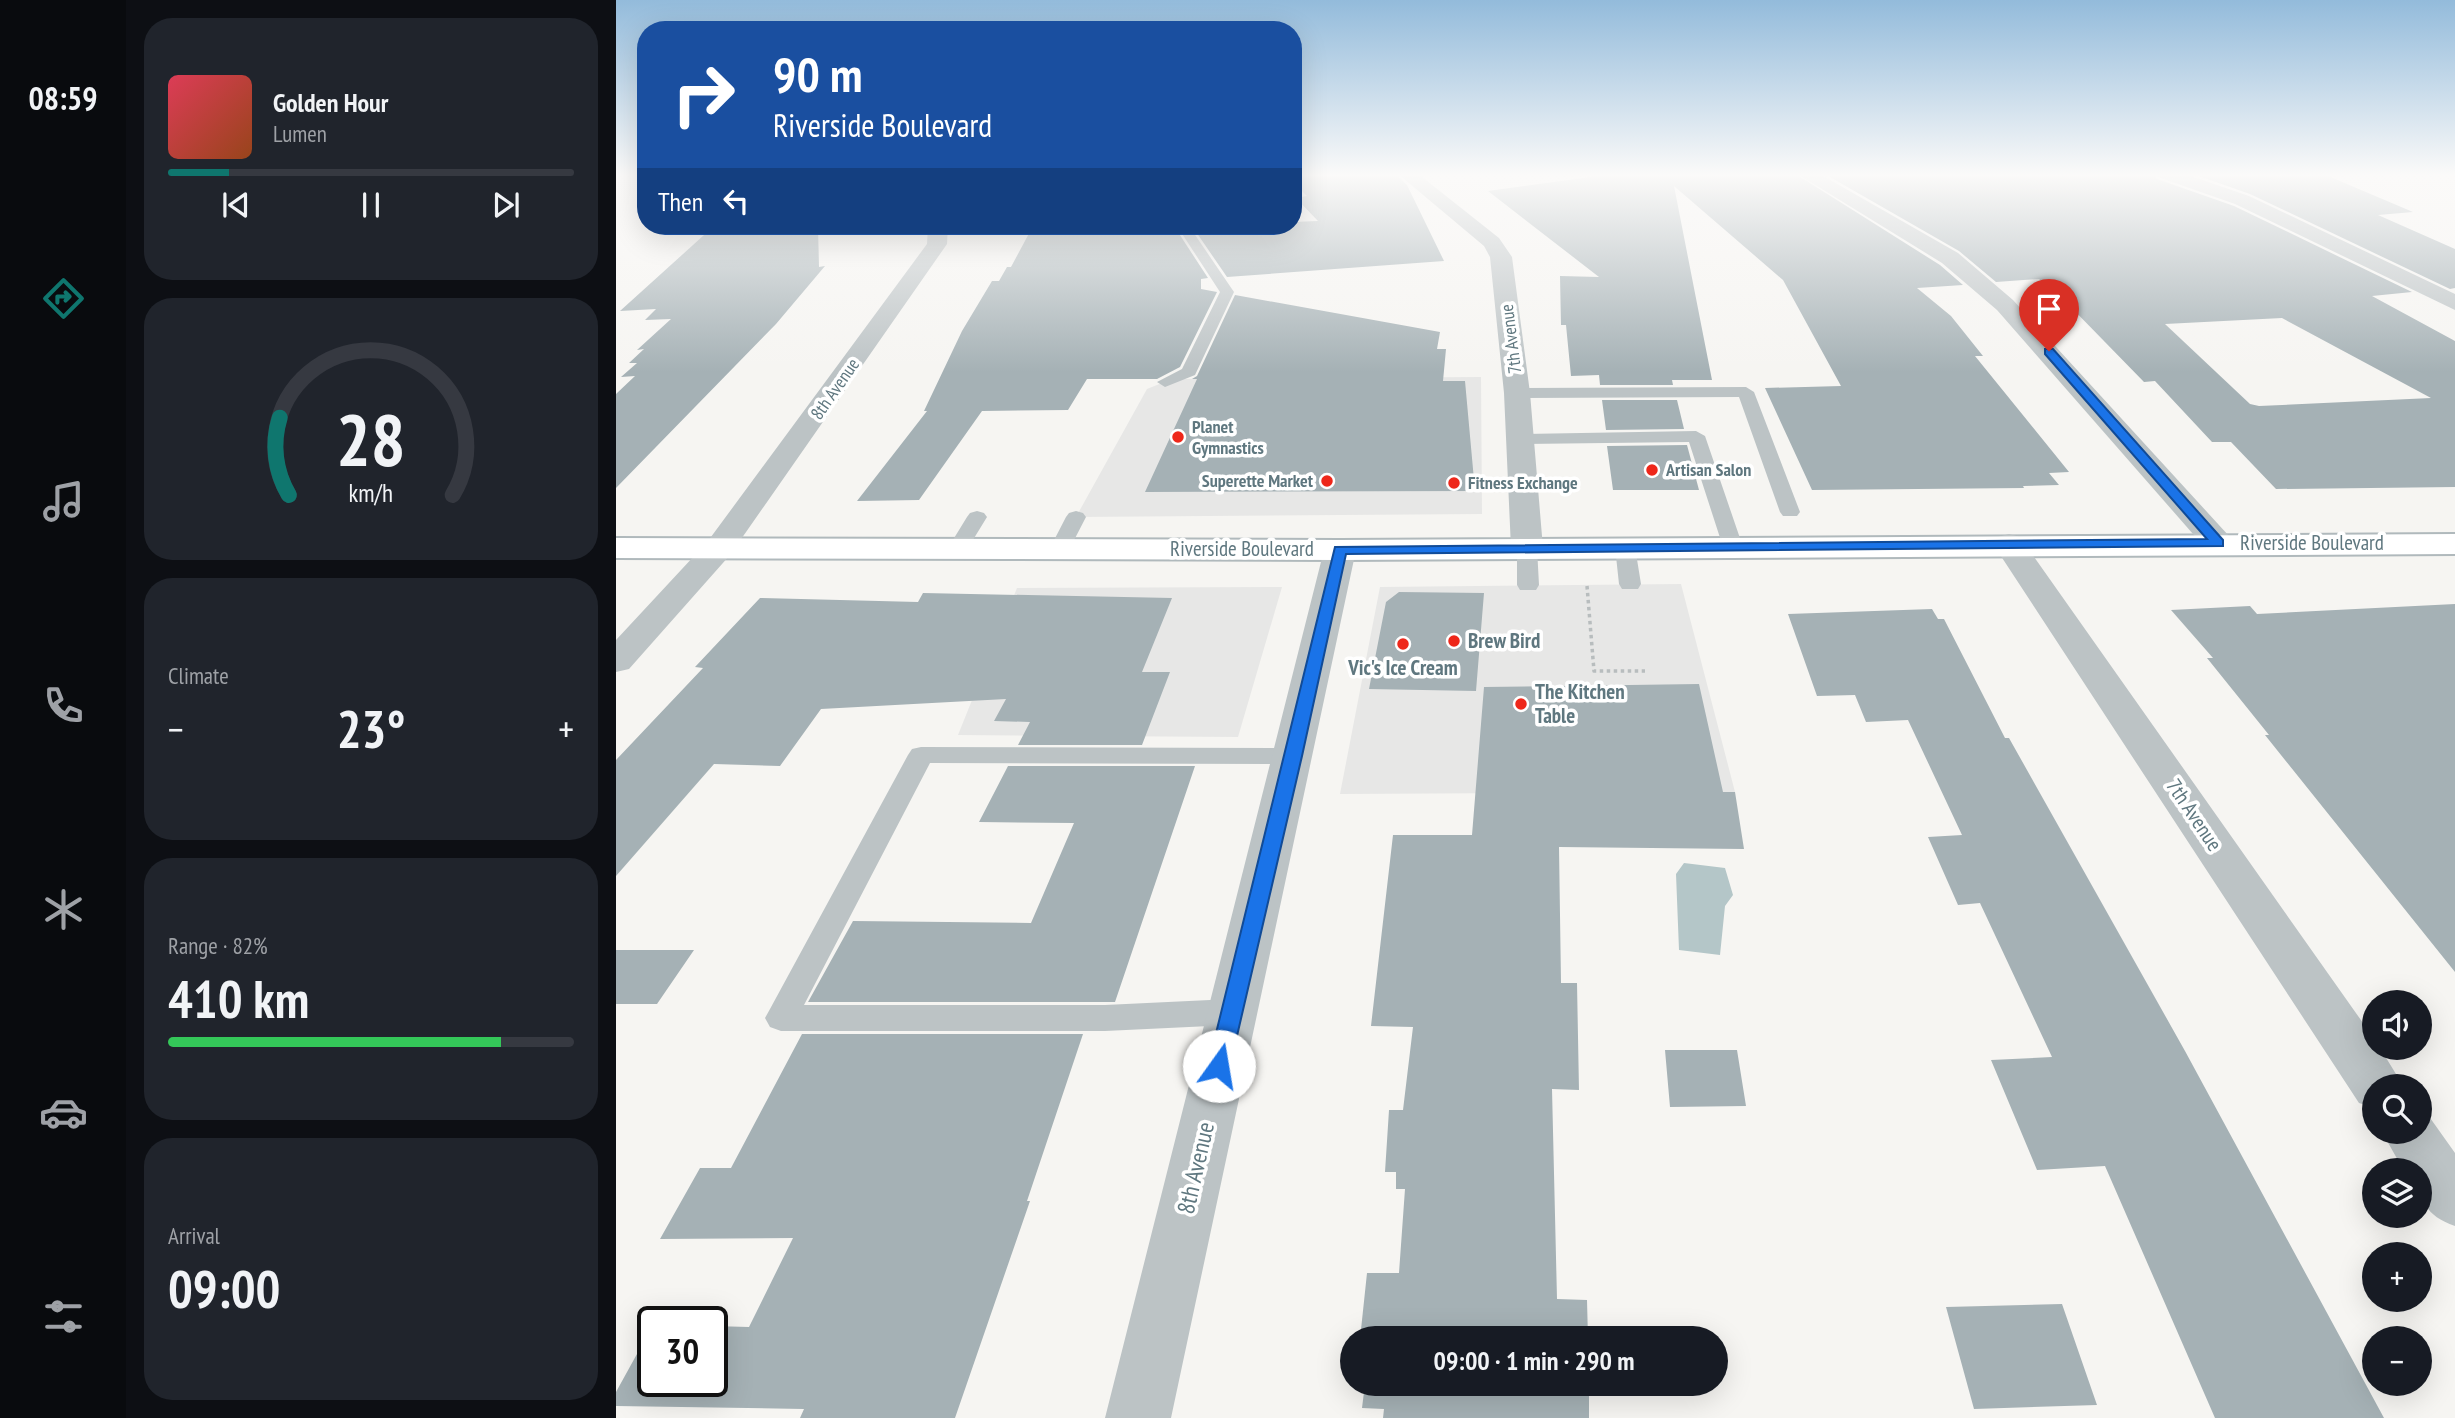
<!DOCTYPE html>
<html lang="en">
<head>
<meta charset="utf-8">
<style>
  :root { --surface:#171b24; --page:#20242c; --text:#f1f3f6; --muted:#9ea1a6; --line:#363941; --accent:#0f766e }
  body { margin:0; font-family:"PT Sans Narrow",sans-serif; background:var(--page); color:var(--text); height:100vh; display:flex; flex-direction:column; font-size:26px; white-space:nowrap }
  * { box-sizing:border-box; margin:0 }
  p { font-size:23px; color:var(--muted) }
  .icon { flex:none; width:38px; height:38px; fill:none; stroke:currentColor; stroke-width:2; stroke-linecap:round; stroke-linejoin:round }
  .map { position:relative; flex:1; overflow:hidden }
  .side { display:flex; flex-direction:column; gap:18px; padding:18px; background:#0d0f14; width:490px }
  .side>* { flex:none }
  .hud { position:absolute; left:21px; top:21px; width:665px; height:214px; border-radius:28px; box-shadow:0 7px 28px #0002; background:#1a4fa0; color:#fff; overflow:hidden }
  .tools { position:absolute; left:1746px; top:990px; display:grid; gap:14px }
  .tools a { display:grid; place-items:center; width:70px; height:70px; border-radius:50%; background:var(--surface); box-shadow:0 7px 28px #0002; font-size:35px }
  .speed { position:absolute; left:21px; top:1306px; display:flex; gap:14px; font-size:35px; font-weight:700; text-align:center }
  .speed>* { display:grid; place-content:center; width:91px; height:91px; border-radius:50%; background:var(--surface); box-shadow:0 7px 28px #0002; line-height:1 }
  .speed .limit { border:4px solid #111; border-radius:10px; background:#fff; color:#111 }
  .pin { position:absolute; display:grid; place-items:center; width:60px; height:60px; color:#fff; margin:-72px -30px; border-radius:50% 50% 50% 0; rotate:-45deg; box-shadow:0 0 7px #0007 }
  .pin .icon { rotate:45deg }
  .me { position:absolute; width:77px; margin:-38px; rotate:13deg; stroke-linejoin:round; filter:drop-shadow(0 0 5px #0008) }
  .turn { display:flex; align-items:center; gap:24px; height:147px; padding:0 21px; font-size:32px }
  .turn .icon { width:91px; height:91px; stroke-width:2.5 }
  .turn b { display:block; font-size:49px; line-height:60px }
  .then { display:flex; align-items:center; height:66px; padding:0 21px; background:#0003; gap:14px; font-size:26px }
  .big { font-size:52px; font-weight:600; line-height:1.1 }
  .side .card { flex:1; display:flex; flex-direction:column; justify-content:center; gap:10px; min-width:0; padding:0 24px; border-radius:28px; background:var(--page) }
  .side .dial { align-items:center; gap:0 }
  .dial svg { height:182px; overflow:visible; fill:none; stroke:var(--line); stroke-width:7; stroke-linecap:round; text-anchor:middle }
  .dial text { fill:var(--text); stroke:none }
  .song { display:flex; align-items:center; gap:21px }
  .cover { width:84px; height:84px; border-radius:10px; background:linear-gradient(135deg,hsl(350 70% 55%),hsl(20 70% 35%)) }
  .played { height:7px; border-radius:4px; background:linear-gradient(90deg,var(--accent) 15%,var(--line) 15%) }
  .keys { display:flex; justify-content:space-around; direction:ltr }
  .heat { display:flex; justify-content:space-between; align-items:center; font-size:38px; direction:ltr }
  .charge { height:10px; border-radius:5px; background:linear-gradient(90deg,#34c759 82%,var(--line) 0) }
  .trip { position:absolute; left:724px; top:1326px; width:388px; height:70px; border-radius:35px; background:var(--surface); box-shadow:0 7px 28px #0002; font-weight:600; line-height:70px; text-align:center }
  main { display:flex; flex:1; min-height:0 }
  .tabs { display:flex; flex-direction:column; width:126px; justify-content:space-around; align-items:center; background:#090b0e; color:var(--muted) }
  .tabs .icon { width:49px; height:49px }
  .tabs .active { color:var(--accent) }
  .tabs b { font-size:32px; color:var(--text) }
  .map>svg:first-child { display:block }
  .built { fill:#e7e7e6 }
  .water { fill:#b4c6c8 }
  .building { fill:#a5b1b5; fill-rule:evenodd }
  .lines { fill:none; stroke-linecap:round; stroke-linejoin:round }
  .secondary-casing { stroke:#b0b9bc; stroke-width:4 }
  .path { stroke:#b8bdbe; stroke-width:3.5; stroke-dasharray:3.5 3.5; stroke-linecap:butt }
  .lane { fill:#bcc3c5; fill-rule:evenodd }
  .street { fill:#bcc3c5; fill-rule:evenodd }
  .secondary { fill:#fff; fill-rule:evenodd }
  .route { fill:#1a73e8; stroke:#114b97; stroke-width:2 }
  .poi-dot { fill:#ee271a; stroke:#fff; stroke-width:2.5 }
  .labels { text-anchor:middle; stroke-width:7; stroke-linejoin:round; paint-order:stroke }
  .far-street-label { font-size:18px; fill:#5f777f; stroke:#fff }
  .far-poi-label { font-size:18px; font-weight:bold; fill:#5f777f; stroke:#fff; text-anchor:start }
  .street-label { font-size:21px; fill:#5f777f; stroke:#fff }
  .poi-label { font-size:21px; font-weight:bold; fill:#5f777f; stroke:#fff; text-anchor:start }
  .near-street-label { font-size:24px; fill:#5f777f; stroke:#fff }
</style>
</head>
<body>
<main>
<nav class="tabs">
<b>08:59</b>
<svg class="icon active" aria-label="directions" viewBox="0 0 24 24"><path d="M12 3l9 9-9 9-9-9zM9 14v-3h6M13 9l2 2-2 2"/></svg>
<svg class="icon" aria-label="music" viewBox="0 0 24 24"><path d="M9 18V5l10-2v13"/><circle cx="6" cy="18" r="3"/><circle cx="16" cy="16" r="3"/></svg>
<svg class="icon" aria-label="phone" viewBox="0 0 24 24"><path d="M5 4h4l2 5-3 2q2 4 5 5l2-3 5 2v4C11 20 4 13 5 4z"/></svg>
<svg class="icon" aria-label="climate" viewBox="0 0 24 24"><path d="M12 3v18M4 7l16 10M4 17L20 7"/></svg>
<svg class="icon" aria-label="car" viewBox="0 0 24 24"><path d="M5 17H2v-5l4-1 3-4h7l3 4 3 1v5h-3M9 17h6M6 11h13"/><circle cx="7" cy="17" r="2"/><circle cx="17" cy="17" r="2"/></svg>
<svg class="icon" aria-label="filters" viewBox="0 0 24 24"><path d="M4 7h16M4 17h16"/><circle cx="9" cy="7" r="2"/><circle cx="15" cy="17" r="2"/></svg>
</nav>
<section class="side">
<div class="card">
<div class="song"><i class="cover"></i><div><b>Golden Hour</b><p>Lumen</p></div></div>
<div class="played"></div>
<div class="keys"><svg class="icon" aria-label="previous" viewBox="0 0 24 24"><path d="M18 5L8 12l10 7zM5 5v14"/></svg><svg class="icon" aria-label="pause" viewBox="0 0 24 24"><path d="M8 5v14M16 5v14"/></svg><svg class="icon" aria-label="next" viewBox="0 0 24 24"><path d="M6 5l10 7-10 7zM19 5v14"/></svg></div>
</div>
<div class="card dial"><svg viewBox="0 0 100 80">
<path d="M14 69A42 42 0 1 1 86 69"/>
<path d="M14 69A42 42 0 0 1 10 35" stroke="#0f766e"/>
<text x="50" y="56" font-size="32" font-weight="700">28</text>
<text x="50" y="72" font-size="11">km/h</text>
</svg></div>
<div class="card"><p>Climate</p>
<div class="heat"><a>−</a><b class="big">23°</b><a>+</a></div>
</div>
<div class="card"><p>Range · 82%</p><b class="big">410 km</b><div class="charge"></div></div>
<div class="card"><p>Arrival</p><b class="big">09:00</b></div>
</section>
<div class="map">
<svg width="1839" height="1418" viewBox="0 0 1839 1418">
  <rect width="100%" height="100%" fill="#f6f5f2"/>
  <path class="built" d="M 865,377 L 866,514 L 460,517 L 531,389 L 556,379 Z
    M 1065,584 L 1119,792 L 724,794 L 764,587 Z
    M 666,587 L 622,737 L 342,735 L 401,588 Z"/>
  <path class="water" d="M 1068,863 L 1109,868 L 1117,895 L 1109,906 L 1104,955 L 1063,950 L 1060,874 Z"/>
  <path class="building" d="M 677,173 L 778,173 L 791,185 L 828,261 L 611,277 L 576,226 L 677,226 L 677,222 L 702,221 L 680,198 L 691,196 L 677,182 Z
    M 1004,173 L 1178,173 L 1324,265 L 1347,285 L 1301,288 L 1335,316 L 1367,356 L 1359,356 L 1453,472 L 1433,473 L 1443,485 L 1407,486 L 1408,488 L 1196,490 L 1149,388 L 1225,386 L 1167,280 L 1058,186 L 1096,380 L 1056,380 L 1057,385 L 984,385 L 983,375 L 955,376 L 950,325 L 945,325 L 944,276 L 983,277 L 872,191 Z
    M 1207,173 L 1536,173 L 1541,179 L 1618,206 L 1796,292 L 1756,296 L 1839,341 L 1839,487 L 1660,489 L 1615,442 L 1596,442 L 1539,381 L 1528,382 L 1447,299 L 1423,279 L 1380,282 L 1343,251 ZM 1666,318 L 1815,398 L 1643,406 L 1634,404 L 1549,324 Z
    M 1574,173 L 1705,173 L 1797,212 L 1762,215 L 1839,249 L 1839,288 L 1834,289 L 1634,194 Z
    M 98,226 L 202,226 L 203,267 L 209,266 L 160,324 L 0,488 L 0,394 L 19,376 L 5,377 L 21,363 L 13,363 L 28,349 L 21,350 L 55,319 L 29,320 L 40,309 L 4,311 Z
    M 417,226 L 558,226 L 592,278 L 585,279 L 585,289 L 601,292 L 564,367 L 541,379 L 471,379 L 452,410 L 366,411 L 303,500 L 241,501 L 311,411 L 308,411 L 346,331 L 376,281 L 383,281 L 391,267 L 395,267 Z
    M 619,295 L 824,332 L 821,349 L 830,349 L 827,381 L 849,381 L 859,491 L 529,492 L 581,379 L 576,379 L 581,376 Z
    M 986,400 L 1061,400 L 1068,429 L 990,430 Z
    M 1071,445 L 1083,490 L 997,490 L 991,446 Z
    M 783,592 L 868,593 L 860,691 L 753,689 L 770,602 Z
    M 307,593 L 556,598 L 526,672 L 554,672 L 526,745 L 402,745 L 414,722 L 378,721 L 390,699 L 205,709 L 164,766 L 98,764 L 0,876 L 0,760 L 87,668 L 79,667 L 144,598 L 302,602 Z
    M 1839,604 L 1839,972 L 1649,735 L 1653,735 L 1591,658 L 1597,658 L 1555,610 L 1634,606 L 1641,614 Z
    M 1316,609 L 1322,619 L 1328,619 L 1389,738 L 1393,738 L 1569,1051 L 1768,1418 L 1599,1418 L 1489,1166 L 1421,1170 L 1375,1060 L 1436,1057 L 1364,903 L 1342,905 L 1312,837 L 1346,835 L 1292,720 L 1250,722 L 1239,695 L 1201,696 L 1172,614 Z
    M 1083,684 L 1107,792 L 1119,792 L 1128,849 L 943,847 L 945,983 L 961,983 L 963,1090 L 936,1089 L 941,1299 L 971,1300 L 972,1339 L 744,1339 L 751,1273 L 783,1273 L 789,1189 L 780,1189 L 780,1172 L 769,1172 L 773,1110 L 787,1110 L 797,1027 L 755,1026 L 777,835 L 856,835 L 868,687 Z
    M 392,766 L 579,766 L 499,1002 L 192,1002 L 237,921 L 415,923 L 458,823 L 363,822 Z
    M 0,950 L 78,950 L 41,1004 L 0,1004 Z
    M 186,1034 L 467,1034 L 411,1201 L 414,1201 L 339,1418 L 184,1418 L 188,1409 L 0,1406 L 0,1392 L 37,1325 L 37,1381 L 96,1381 L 96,1326 L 133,1327 L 177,1238 L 44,1239 L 84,1168 L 115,1168 Z
    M 1049,1050 L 1121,1050 L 1130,1106 L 1054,1107 Z
    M 1446,1304 L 1481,1405 L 1358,1409 L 1330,1307 Z
    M 749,1384 L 973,1384 L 973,1418 L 767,1418 L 768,1409 L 746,1408 Z"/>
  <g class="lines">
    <defs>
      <path id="secondary" d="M 1839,534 L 1839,554 L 724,560 L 0,558 L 0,538 L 724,540 Z"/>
    </defs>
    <use href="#secondary" class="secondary-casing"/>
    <path class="path" d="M 971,586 L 978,671 L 1029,671"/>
    <path class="lane" d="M 561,226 L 573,226 L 618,292 L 579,375 L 549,387 L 541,382 L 566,369 L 604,292 Z
      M 1130,387 L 1138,392 L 1184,512 L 1181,516 L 1167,516 L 1164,512 L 1123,397 L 901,398 L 893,393 L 901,388 Z
      M 1080,431 L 1089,436 L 1127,547 L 1124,551 L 1110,551 L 1107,547 L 1073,442 L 904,444 L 895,439 L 904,434 Z
      M 361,511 L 368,513 L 371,517 L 352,548 L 349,552 L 335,552 L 332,548 L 351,517 L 354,513 Z
      M 460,511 L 467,513 L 470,517 L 454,548 L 451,552 L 437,552 L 434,548 L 450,517 L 453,513 Z
      M 1009,541 L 1016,543 L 1019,547 L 1025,584 L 1022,589 L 1006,589 L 1003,584 L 999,547 L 1002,543 Z
      M 911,542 L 918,544 L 921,548 L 923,585 L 920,590 L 904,590 L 901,585 L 901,548 L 904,544 Z
      M 305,747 L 678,748 L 687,750 L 691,756 L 687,762 L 678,764 L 314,763 L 188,1005 L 489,1005 L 615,999 L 626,1003 L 631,1012 L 626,1021 L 615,1025 L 489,1031 L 165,1031 L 154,1027 L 149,1018 L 154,1009 L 292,755 L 296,749 Z"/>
    <path class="street" d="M 781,173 L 801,173 L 883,238 L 896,257 L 914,393 L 927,548 L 922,555 L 911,558 L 900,555 L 895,548 L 888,393 L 874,257 L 868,246 Z
      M 1180,173 L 1202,173 L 1342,253 L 1397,300 L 1613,536 L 1618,543 L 1613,550 L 1602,553 L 1591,550 L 1381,310 L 1326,263 Z
      M 1539,173 L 1566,173 L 1633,196 L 1839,294 L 1839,310 L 1619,204 L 1542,177 Z
      M 312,226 L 332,226 L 331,244 L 114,555 L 13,669 L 0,672 L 0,640 L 92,541 L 311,244 Z
      M 1393,534 L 1404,537 L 1759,1040 L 1759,1048 L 1764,1048 L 1788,1087 L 1759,1087 L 1759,1108 L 1743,1103 L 1377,544 L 1382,537 Z
      M 724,540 L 735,543 L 740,550 L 555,1418 L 489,1418 L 708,550 L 713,543 Z
      M 1804,1112 L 1812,1115 L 1839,1153 L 1839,1226 C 1809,1215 1804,1202 1804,1171 L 1788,1171 L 1766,1132 L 1804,1132 Z"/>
    <use href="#secondary" class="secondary"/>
  </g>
  <linearGradient id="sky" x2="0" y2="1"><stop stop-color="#93bbdb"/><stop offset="0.47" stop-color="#fbfaf9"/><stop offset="1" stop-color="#fbfaf9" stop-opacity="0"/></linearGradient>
  <rect width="1839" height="372" fill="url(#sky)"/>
  <path class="route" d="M 1429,349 L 1437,349 L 1607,540 L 1607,546 L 730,554 L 686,756 L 614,1066 L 611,1073 L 603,1075 L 595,1073 L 592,1066 L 719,547 L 1591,539 L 1429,354 Z"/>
  <g class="poi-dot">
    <circle cx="562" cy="437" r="7"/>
    <circle cx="1036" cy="470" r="7"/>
    <circle cx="711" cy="481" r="7"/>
    <circle cx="838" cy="483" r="7"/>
    <circle cx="838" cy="641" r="7"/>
    <circle cx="787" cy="644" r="7"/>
    <circle cx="905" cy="704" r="7"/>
  </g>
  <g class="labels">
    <g class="far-street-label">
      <text transform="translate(895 339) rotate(-97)" y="6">7th Avenue</text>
      <text transform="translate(219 389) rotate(-55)" y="6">8th Avenue</text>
    </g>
    <g class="far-poi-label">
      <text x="576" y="433">Planet<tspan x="576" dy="21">Gymnastics</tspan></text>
      <text x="1050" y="476">Artisan Salon</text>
      <text x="697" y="487" text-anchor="end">Superette Market</text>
      <text x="852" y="489">Fitness Exchange</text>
    </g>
    <g class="street-label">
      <text x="1696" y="550">Riverside Boulevard</text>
      <text x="626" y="556">Riverside Boulevard</text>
      <text transform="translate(1578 815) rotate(56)" y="7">7th Avenue</text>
    </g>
    <g class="poi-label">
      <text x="852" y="648">Brew Bird</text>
      <text x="787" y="675" text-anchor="middle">Vic's Ice Cream</text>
      <text x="919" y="699">The Kitchen<tspan x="919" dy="24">Table</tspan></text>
    </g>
    <g class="near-street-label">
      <text transform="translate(580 1168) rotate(-77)" y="8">8th Avenue</text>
    </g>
  </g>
</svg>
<div class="tools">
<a><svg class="icon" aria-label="sound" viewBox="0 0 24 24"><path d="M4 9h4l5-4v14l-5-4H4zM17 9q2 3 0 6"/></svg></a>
<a><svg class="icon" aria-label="search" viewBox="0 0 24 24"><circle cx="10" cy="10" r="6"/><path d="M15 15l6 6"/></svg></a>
<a><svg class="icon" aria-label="layers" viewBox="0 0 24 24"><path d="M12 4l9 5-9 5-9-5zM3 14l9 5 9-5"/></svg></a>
<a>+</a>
<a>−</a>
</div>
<div class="speed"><div class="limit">30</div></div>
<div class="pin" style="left:1433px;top:351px;background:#d93025"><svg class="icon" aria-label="arrive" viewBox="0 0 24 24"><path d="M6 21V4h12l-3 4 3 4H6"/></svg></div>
<svg class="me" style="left:603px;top:1066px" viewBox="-20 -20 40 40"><circle r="19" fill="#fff"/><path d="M0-13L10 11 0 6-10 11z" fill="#1a73e8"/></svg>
<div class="trip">09:00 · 1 min · 290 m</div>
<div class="hud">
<div class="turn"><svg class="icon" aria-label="right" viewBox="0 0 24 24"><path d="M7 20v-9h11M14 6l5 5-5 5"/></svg><div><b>90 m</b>Riverside Boulevard</div></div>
<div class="then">Then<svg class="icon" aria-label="left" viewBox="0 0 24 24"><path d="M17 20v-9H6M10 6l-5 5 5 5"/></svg></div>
</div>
</div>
</main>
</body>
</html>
